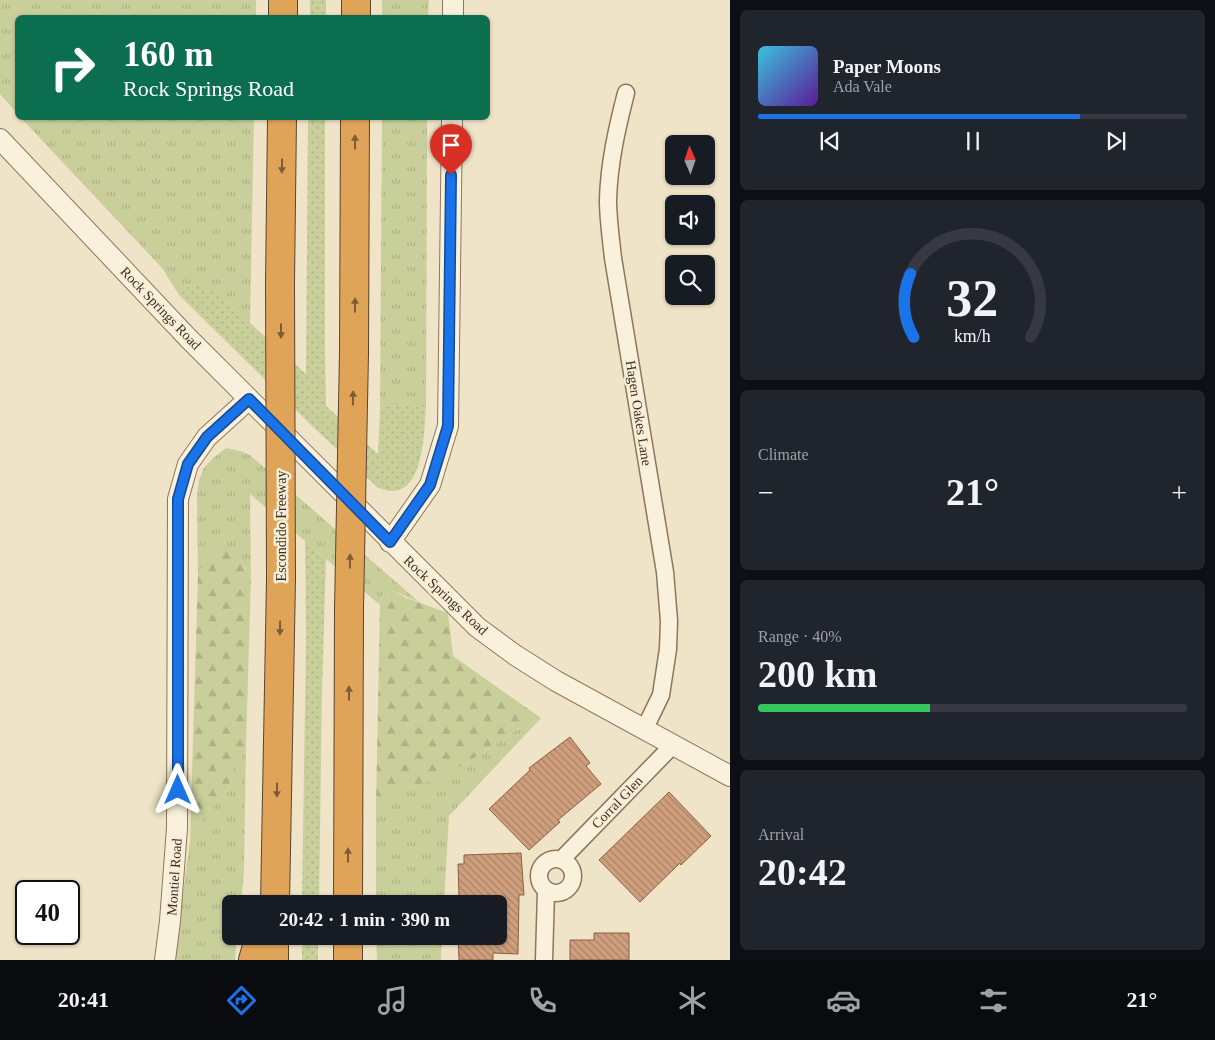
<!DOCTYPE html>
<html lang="en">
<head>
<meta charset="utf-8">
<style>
  :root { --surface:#171b24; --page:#20242c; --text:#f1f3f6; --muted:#9ea1a6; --line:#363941; --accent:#1a73e8 }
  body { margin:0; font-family:Georgia,serif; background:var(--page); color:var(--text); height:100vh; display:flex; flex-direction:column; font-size:19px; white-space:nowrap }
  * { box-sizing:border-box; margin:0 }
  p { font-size:16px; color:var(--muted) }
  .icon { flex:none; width:28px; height:28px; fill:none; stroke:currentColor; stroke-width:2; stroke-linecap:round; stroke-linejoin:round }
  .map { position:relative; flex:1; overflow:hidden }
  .details { display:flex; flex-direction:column; gap:10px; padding:10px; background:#0d0f14; width:485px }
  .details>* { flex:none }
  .banner { position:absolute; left:15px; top:15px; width:475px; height:105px; border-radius:8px; box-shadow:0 1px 4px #0004; background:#0b6e4f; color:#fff; overflow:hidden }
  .needle { width:32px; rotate:358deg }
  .controls { position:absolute; left:665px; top:135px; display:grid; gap:10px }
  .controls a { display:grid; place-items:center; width:50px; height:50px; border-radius:8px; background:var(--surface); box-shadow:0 1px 4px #0004; font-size:25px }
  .speed { position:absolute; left:15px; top:880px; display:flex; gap:10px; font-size:25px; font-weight:700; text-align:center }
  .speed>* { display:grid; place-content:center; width:65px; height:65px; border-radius:50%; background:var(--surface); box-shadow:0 1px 4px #0004; line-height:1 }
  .speed .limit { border:2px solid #111; border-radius:8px; background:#fff; color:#111 }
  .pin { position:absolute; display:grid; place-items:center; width:42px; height:42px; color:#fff; margin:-51px -21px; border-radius:50% 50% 50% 0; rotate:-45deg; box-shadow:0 0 5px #0007 }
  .pin .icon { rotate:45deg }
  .me { position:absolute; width:55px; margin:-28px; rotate:0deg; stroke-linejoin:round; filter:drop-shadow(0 0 4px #0008) }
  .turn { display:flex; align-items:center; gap:18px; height:105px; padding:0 25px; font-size:22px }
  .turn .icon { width:65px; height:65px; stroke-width:2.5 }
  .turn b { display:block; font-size:35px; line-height:42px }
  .big { font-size:38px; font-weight:600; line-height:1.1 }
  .details .card { flex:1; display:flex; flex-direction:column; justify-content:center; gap:8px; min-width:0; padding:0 18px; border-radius:8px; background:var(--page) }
  .details .dial { align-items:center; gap:0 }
  .dial svg { height:130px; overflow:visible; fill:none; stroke:var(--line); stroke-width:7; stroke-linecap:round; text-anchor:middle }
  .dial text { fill:var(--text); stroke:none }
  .song { display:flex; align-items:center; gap:15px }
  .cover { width:60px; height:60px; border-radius:8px; background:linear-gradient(135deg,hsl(190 70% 55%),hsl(270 70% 35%)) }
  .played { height:5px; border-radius:2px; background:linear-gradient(90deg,var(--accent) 75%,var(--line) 75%) }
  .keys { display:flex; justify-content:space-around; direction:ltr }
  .heat { display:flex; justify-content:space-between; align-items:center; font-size:28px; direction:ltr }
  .charge { height:8px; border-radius:4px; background:linear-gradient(90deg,#34c759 40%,var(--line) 0) }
  .trip { position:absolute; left:222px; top:895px; width:285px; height:50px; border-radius:8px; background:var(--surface); box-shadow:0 1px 4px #0004; font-weight:600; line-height:50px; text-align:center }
  .dock { display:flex; height:80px; justify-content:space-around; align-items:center; background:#090b0e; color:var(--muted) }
  .dock .icon { width:35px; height:35px }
  .dock .current { color:var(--accent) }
  .dock b { font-size:22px; color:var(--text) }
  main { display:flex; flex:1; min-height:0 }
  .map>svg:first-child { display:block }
  .grass { fill:url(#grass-tufts) }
  .forest { fill:url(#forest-firs) }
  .garden { fill:url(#garden-dots) }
  .building { fill:url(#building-back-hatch); stroke:#8d5f41 }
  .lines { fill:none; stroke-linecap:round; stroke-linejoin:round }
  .minor-casing { stroke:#8d765c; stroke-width:19 }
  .tertiary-casing { stroke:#8d765c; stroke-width:22 }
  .motorway-casing { stroke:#5b4430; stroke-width:30 }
  .minor { stroke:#faf1dc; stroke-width:16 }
  .tertiary { stroke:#faf1dc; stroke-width:20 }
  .motorway { stroke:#e0a458; stroke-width:28 }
  .motorway-bridge-casing { stroke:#5b4430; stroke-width:30; stroke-linecap:butt }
  .motorway-bridge { stroke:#e0a458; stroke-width:28 }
  .oneway { fill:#7e5d36 }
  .route-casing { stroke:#114b97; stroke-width:12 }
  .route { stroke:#1a73e8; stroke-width:9 }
  .labels { text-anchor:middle; stroke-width:5; stroke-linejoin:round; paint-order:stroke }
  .street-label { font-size:14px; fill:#3d2e20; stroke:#f7eed8 }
</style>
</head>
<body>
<main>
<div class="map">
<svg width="730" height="960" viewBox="0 0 730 960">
  <defs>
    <pattern id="grass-tufts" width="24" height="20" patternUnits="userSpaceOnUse" patternTransform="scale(1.25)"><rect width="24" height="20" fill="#c9cf9b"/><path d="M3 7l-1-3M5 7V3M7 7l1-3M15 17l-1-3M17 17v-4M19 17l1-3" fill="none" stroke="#aeb285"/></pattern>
    <pattern id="forest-firs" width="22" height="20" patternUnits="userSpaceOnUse" patternTransform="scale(1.25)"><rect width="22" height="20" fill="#c9cf9b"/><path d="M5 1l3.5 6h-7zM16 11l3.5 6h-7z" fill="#aeb285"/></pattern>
    <pattern id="garden-dots" width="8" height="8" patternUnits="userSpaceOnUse" patternTransform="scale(1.25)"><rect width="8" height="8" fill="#c9cf9b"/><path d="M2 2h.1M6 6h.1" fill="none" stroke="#aeb285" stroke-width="1.8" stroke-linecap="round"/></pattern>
    <pattern id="building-back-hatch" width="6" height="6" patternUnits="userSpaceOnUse" patternTransform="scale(1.25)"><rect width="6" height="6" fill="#cf9f7d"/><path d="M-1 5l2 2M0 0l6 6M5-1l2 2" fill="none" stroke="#a98266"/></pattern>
  </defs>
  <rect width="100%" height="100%" fill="#f0e4c8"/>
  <path class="grass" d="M 0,0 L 256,0 L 256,17 L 18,18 L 17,113 L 0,94 Z
    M 382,0 L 429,0 L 428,17 L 382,17 Z
    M 21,118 L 254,118 L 250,323 L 223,298 L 190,285 L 179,295 L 162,268 Z
    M 382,118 L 427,118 L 426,407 L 387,405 L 380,409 Z
    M 226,448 L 240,451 L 250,455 L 419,602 L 393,591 L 383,594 L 380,605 L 250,494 L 251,578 L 245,567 L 198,573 L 197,496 L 199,480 L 204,468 L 212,459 Z
    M 541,718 L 449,816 L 444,904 L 376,904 L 376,802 L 385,803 L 398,792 L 440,777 L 467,763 L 513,732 Z
    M 246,746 L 244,871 L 241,904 L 231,904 L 231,936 L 237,936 L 235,960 L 174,960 L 190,841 L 197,827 L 228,788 L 238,754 Z
    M 376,936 L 442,936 L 441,960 L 377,960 Z"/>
  <path class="forest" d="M 225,550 C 238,556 245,566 251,578 L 246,746 L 238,755 L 228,788 L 197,827 L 190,841 L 198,573 L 209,556 Z
    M 393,591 L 404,597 L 448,613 L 453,656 L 541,718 L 513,732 L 467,763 L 440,777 L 398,792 L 385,803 L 376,802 L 380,605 L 383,594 Z"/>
  <path class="garden" d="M 310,0 L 326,0 L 326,17 L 310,17 Z
    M 308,118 L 325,118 L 325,352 L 326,406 L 378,454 L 380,409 L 387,405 L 426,407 C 424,434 424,509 377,487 L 312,426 L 179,295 L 190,285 L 209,289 L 223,298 L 306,374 Z
    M 305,541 L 326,559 L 322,690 L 319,904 L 302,904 L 306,636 Z
    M 302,936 L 318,936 L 318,960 L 302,960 Z"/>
  <path class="building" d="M 570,737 L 590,763 L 586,766 L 601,784 L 558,820 L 560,822 L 529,850 L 489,809 L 530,770 L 529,768 Z
    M 669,792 L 711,836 L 681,865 L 680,863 L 640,902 L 599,860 Z
    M 521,853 L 524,895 L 519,895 L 518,954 L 493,953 L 493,960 L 459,960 L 458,936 L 499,936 L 499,896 L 459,896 L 458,864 L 464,864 L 464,855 Z
    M 594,933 L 629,933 L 629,960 L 570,960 L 570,940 L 594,940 Z"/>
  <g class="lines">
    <defs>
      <path id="minor" d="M 626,93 C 617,128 609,163 608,200 C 608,219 611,239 613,258 L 665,572 L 669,621 L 668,649 L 661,695 L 644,730
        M539 876a17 17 0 1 1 34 0a17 17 0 1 1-34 0Z
        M 561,860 L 673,745
        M 544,960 L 546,891"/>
      <path id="tertiary" d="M 453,18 L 453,0
        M 0,139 L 189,339 L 477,627 L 515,655 L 556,681 L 730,776
        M 390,542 L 430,485 L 448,426 L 452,118
        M 165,960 L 170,921 L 177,828 L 178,499 L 188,464 L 207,437 L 249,399"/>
      <path id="motorway" d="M 283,18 L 283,0
        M 356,18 L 356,0
        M 280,283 L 282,118
        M 354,353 L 355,118
        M 275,904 L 281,579
        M 348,904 L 349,609
        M 253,960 L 260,936
        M 274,960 L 274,936
        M 348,960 L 348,936"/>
    </defs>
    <use href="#minor" class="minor-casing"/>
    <use href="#tertiary" class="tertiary-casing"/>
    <use href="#motorway" class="motorway-casing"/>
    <use href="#minor" class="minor"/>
    <use href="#tertiary" class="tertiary"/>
    <use href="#motorway" class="motorway"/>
    <defs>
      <path id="motorway-bridge" d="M 280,283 L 281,579
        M 349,609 L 354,353"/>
    </defs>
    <use href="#motorway-bridge" class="motorway-bridge-casing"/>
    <use href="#motorway-bridge" class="motorway-bridge"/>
  </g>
  <defs><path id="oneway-solid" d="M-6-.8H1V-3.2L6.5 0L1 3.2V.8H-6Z" transform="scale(1.25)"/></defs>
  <g class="oneway">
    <use href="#oneway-solid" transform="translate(355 142) rotate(-90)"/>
    <use href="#oneway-solid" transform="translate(282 166) rotate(91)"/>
    <use href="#oneway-solid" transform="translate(355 305) rotate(-90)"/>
    <use href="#oneway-solid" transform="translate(281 331) rotate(90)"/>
    <use href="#oneway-solid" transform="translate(353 398) rotate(-89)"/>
    <use href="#oneway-solid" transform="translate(350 561) rotate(-89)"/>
    <use href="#oneway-solid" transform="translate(280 628) rotate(91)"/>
    <use href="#oneway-solid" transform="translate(349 693) rotate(-90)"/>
    <use href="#oneway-solid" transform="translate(277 790) rotate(91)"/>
    <use href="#oneway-solid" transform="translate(348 855) rotate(-90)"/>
  </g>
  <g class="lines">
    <defs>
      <path id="route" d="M 178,790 L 178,499 L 188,464 L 207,437 L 249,399 L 390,542 L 430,485 L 448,426 L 451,175"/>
    </defs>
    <use href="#route" class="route-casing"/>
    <use href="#route" class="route"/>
  </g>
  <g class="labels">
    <g class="street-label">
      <text transform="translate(161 308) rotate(46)" y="5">Rock Springs Road</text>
      <text transform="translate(639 413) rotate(81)" y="5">Hagen Oakes Lane</text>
      <text transform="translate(281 526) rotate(-90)" y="5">Escondido Freeway</text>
      <text transform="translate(446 595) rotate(43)" y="5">Rock Springs Road</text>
      <text transform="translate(617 802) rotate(-46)" y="5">Corral Glen</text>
      <text transform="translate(174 877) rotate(-86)" y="5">Montiel Road</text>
    </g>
  </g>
</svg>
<div class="controls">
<a><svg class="needle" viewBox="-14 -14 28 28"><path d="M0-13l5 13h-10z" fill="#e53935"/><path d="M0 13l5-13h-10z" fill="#9ea1a6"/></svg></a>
<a><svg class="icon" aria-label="sound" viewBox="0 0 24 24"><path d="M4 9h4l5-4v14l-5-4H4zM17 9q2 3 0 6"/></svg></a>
<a><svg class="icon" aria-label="search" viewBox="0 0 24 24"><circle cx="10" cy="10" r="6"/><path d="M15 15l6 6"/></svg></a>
</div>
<div class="speed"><div class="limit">40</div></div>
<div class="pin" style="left:451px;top:175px;background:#d93025"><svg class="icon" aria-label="arrive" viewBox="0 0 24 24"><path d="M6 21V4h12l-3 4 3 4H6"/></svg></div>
<svg class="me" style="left:178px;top:790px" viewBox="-20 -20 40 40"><path d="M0-17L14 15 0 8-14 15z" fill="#1a73e8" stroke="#fff" stroke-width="4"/></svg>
<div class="trip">20:42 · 1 min · 390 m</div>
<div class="banner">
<div class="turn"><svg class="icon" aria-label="right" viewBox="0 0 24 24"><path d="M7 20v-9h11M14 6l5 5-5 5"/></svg><div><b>160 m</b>Rock Springs Road</div></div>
</div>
</div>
<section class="details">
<div class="card">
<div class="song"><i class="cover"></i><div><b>Paper Moons</b><p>Ada Vale</p></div></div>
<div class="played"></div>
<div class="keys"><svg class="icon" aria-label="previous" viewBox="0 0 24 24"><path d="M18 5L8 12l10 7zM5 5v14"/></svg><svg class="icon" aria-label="pause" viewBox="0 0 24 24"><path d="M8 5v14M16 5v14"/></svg><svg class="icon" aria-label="next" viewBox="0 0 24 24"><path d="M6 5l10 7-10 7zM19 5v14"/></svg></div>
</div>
<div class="card dial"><svg viewBox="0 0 100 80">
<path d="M14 69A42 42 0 1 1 86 69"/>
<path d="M14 69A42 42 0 0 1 12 30" stroke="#1a73e8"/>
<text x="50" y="56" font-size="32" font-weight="700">32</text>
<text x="50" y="72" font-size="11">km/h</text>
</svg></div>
<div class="card"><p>Climate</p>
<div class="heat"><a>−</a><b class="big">21°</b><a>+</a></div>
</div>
<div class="card"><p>Range · 40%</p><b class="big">200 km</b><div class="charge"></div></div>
<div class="card"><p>Arrival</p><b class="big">20:42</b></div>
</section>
</main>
<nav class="dock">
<b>20:41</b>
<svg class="icon current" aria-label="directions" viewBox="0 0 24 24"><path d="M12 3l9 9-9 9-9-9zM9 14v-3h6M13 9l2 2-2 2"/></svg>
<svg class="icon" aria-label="music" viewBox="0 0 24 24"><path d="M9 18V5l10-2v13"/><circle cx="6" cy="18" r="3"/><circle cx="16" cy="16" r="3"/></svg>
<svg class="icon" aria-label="phone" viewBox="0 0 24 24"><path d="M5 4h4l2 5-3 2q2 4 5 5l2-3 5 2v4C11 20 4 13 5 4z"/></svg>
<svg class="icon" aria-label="climate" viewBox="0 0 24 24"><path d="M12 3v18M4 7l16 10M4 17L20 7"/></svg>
<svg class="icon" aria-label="car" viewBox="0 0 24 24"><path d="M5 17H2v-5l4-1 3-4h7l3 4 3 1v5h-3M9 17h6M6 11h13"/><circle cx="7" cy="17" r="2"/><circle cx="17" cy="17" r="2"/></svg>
<svg class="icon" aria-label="filters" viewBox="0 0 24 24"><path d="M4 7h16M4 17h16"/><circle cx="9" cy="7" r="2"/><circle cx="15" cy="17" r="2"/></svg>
<b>21°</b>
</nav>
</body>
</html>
